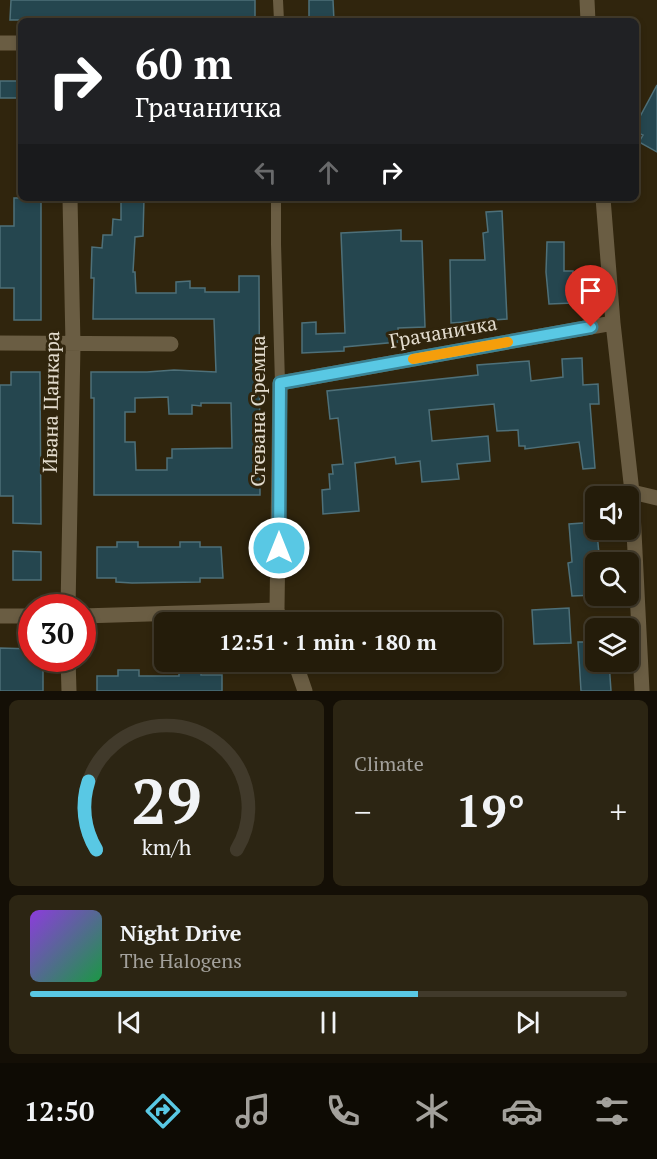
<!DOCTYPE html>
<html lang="en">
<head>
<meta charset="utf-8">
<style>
  :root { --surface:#241c0a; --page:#2c2513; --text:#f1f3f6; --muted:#a3a19c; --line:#413a2b; --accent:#59c8e4 }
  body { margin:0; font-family:"PT Serif",serif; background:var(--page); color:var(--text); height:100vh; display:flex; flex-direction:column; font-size:22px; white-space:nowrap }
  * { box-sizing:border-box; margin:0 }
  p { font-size:20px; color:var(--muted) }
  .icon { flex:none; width:33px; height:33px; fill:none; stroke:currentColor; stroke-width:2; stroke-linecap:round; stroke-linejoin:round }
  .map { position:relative; height:691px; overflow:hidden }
  .sheet { display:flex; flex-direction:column; gap:9px; padding:9px; background:#140f06; flex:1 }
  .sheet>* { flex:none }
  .hud { position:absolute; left:18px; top:18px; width:621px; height:183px; border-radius:9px; box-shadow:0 3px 9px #0003,0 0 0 2px var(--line); background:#202124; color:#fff; overflow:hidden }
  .buttons { position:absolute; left:585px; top:486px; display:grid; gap:12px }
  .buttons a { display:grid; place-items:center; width:54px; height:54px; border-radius:9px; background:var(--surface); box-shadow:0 3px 9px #0003,0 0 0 2px var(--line); font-size:30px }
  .speed { position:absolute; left:18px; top:594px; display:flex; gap:12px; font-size:30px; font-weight:700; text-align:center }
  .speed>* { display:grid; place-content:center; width:78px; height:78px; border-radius:50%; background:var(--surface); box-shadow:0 3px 9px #0003,0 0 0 2px var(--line); line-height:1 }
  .speed .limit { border:9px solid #d22; background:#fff; color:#111 }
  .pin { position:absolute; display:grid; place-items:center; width:51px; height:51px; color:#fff; margin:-62px -26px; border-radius:50% 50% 50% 0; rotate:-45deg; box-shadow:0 0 6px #0007 }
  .pin .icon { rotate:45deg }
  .me { position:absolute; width:66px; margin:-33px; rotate:0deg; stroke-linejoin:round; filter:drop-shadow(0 0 4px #0008) }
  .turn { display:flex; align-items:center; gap:21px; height:126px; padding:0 18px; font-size:27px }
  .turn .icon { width:78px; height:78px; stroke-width:2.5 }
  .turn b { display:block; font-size:42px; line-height:51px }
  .lanes { display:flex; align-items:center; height:57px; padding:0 18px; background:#0003; justify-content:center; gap:30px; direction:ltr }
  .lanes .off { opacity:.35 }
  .big { font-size:45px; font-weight:700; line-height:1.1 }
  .sheet .widget { flex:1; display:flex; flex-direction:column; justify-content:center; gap:9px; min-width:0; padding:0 21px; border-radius:9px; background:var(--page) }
  .sheet .dial { align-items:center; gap:0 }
  .dial svg { height:156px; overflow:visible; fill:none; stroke:var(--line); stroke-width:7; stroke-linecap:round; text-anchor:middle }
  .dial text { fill:var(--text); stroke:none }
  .song { display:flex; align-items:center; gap:18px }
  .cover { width:72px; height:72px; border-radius:9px; background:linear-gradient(135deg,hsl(270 70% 55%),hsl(140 70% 35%)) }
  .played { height:6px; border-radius:3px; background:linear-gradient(90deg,var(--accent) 65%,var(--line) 65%) }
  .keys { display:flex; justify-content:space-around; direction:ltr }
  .heat { display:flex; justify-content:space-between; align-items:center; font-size:33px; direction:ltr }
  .sheet .tiles { flex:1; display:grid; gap:9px; grid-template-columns:1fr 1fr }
  .widget:last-child { grid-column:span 2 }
  .trip { position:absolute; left:154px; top:612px; width:348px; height:60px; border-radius:9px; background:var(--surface); box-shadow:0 3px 9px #0003,0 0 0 2px var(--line); font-weight:700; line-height:60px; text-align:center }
  .menu { display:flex; height:96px; justify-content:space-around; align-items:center; background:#0e0b04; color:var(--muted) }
  .menu .icon { width:42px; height:42px }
  .menu .current { color:var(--accent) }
  .menu b { font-size:27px; color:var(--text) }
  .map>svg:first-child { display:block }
  .building { fill:#25464f; stroke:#4e7079; stroke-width:1.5; fill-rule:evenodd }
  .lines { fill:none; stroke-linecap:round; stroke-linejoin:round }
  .lane { stroke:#6a5d43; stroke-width:10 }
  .street { stroke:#6a5d43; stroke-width:15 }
  .route-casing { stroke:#3a8294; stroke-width:15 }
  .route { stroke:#59c8e4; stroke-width:10 }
  .slow { stroke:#f59e0b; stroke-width:10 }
  .labels { text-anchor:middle; stroke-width:6; stroke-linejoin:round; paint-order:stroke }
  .street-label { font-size:20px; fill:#e3dcce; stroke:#30250d }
</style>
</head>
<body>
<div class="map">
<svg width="657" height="691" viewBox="0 0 657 691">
  <rect width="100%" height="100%" fill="#30250d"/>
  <path class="building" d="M 11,0 L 255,0 L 255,19 L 10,20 Z
    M 309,0 L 333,0 L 334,21 L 309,21 Z
    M 0,81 L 21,81 L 21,98 L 0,98 Z
    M 657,85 L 657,152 L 639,142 L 643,135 L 636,132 L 636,124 Z
    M 14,198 L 41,198 L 41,320 L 14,320 L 14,288 L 0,288 L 0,226 L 14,226 Z
    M 121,198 L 144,198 L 143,236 L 135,237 L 133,272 L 135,272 L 136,293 L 176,293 L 176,282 L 190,281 L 190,288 L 205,288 L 205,292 L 239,292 L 239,276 L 259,276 L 260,495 L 94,495 L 94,398 L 91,398 L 91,372 L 147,372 L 174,370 L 216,372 L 214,319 L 93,319 L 94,278 L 91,278 L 92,247 L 102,248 L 103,235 L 112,235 L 113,219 L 121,220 ZM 168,397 L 169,414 L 192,414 L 192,405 L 201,406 L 201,403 L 231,403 L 232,448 L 172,449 L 172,458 L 167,458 L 167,470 L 136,470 L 135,442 L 125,442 L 125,412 L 135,412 L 135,398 Z
    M 502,211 L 507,319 L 451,323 L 450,260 L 485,260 L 483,233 L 488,232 L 486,212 Z
    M 401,230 L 401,241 L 422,241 L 425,327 L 398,328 L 398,342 L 344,347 L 344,351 L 302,353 L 302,323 L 316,322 L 316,334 L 345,333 L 341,233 Z
    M 547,242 L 564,242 L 564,271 L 573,271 L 573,303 L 549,304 L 546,272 Z
    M 582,358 L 583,385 L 598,384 L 599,404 L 590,404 L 595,468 L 583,469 L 579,442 L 525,449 L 525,446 L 519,446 L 518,430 L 497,431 L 494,404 L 429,410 L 432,441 L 488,436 L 490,461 L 457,464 L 459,479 L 422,482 L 420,461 L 396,464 L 395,457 L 355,463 L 359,511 L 323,514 L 322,490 L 330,489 L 329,474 L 333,474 L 332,465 L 343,464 L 338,418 L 330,419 L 327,391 L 478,375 L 477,365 L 529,361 L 531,381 L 563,377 L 562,359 Z
    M 11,372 L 40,372 L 41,524 L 13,523 L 13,496 L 0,496 L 0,385 L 11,385 Z
    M 596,522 L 599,554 L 596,554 L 596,595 L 572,596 L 568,563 L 572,562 L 569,524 Z
    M 117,542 L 138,542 L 138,547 L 180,547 L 180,542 L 200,542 L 200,547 L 221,547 L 223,578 L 200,578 L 200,582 L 132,583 L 116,582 L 116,578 L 97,578 L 97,547 L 117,547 Z
    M 13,551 L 41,552 L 41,580 L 13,580 Z
    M 569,608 L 571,643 L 534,644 L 532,610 Z
    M 578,642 L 594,642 L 596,662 L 609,662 L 611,691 L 581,691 Z
    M 0,648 L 32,649 L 32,658 L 43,658 L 43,691 L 0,691 Z
    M 118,670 L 139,670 L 139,676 L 179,676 L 179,672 L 193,671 L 201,671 L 201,675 L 222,675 L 222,691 L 97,691 L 97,676 L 118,676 Z"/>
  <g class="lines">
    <path class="lane" d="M 278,0 L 279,21
      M 276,198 L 276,244 L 280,383"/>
    <path class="street" d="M 587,0 L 588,21
      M 0,43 L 21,43
      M 603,198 L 613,323 L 632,492 L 642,691
      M 0,343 L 171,344
      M 632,492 L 657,498
      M 68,608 L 73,345 L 70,198
      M 0,616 L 32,616
      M 82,616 L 277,610
      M 281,622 L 277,610 L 280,383 L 613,323
      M 68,658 L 69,691
      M 295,662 L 305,691"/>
  </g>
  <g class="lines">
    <defs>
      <path id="route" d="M 279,548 L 280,383 L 591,327"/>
    </defs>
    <use href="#route" class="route-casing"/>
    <use href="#route" class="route"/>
    <path class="slow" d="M 413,359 L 508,342"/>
  </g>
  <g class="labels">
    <g class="street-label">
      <text transform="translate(443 332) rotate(-10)" y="7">Грачаничка</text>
      <text transform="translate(51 402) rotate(-89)" y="7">Ивана Цанкара</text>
      <text transform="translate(258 411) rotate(-90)" y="7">Стевана Сремца</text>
    </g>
  </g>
</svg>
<div class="buttons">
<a><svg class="icon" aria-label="sound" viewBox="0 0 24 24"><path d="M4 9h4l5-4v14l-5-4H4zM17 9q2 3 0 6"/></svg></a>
<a><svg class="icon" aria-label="search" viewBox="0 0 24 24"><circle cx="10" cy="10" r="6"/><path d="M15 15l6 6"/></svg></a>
<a><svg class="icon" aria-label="layers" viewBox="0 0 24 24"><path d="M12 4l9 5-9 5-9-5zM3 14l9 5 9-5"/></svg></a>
</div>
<div class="speed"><div class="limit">30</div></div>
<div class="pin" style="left:591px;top:327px;background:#d93025"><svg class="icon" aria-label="arrive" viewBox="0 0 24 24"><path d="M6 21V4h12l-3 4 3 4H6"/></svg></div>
<svg class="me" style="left:279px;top:548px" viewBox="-20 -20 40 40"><circle r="17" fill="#59c8e4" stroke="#fff" stroke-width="3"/><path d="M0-11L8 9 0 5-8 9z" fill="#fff"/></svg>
<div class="trip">12:51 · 1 min · 180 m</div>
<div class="hud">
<div class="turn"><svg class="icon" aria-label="right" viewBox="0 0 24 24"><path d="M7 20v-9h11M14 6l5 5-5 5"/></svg><div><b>60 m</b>Грачаничка</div></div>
<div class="lanes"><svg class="icon off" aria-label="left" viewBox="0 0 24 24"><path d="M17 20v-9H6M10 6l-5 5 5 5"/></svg><svg class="icon off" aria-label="ahead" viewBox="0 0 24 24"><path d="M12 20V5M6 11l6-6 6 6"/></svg><svg class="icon" aria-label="right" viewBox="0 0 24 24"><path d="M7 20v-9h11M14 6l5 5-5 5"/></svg></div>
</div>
</div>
<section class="sheet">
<div class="tiles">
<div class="widget dial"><svg viewBox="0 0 100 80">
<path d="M14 69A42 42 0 1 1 86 69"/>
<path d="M14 69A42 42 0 0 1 10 34" stroke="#59c8e4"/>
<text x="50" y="56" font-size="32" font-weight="700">29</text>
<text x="50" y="72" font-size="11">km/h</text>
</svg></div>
<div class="widget"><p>Climate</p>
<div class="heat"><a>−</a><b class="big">19°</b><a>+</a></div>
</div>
<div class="widget">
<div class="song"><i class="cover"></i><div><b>Night Drive</b><p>The Halogens</p></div></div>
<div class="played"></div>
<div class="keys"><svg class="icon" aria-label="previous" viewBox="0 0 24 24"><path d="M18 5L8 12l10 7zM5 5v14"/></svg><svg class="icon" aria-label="pause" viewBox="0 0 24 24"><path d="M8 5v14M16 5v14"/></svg><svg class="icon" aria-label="next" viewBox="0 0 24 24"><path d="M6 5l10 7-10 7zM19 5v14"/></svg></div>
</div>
</div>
</section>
<nav class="menu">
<b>12:50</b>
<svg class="icon current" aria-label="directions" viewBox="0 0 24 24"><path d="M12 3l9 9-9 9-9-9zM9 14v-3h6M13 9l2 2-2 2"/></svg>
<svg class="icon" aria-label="music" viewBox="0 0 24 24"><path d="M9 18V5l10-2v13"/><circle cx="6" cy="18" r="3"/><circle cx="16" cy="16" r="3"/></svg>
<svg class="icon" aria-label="phone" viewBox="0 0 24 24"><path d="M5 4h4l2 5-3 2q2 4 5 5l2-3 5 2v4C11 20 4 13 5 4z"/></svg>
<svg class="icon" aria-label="climate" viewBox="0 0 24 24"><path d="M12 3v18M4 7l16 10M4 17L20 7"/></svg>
<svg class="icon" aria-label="car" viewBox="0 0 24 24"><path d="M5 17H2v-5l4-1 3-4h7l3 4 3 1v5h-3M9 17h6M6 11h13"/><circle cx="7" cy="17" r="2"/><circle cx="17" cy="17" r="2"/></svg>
<svg class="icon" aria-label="filters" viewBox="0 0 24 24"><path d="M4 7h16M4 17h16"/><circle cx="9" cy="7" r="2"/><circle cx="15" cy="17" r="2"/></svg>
</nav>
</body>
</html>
